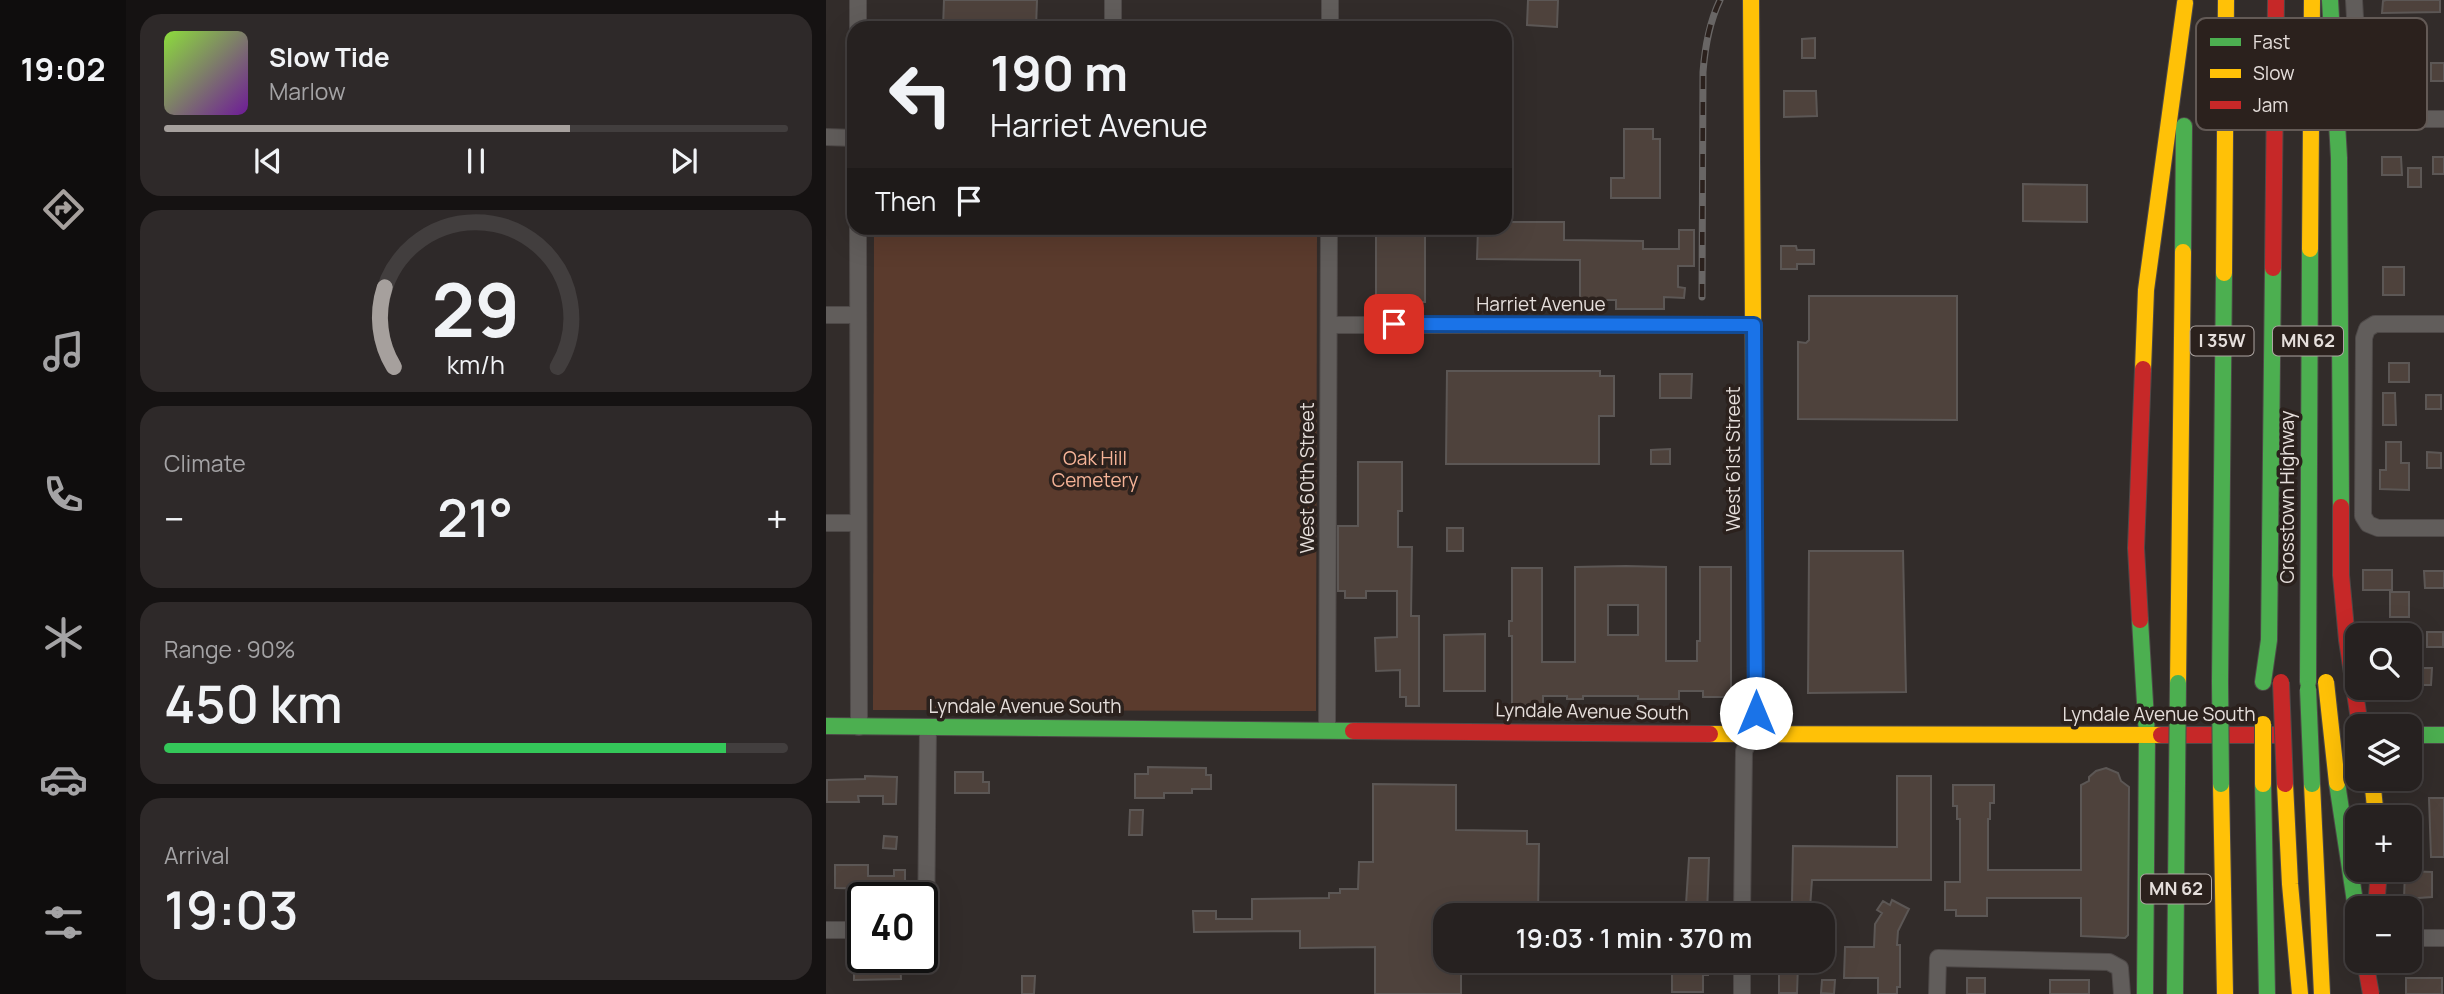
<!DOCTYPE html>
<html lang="en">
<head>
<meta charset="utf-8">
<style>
  :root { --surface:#262120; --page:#2e2929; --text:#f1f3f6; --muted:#a4a3a5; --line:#423e3e; --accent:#a6a09d }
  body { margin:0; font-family:Manrope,sans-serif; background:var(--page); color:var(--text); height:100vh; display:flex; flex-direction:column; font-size:26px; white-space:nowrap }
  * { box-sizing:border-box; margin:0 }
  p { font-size:23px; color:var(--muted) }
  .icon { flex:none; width:38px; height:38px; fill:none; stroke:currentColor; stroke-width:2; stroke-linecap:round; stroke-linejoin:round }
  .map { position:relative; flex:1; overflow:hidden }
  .drawer { display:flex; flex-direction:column; gap:14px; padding:14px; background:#151212; width:700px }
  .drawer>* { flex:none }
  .guide { position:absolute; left:21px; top:21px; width:665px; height:214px; border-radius:21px; box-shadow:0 7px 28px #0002,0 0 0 2px var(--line); background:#262120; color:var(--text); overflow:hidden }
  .controls { position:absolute; left:1519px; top:623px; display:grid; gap:14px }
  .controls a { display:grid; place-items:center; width:77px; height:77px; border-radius:14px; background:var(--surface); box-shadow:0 7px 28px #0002,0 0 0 2px var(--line); font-size:35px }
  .speed { position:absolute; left:21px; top:882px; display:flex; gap:14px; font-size:35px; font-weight:700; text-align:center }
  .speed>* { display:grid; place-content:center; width:91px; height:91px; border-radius:50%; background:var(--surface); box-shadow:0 7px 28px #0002,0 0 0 2px var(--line); line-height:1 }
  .speed .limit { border:4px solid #111; border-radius:10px; background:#fff; color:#111 }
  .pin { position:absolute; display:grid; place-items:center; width:60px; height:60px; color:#fff; margin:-30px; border-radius:14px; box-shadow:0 4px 10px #0006 }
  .me { position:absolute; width:77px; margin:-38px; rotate:0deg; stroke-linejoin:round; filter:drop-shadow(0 0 5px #0008) }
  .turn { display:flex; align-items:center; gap:24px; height:147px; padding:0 28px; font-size:32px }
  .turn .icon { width:91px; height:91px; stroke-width:2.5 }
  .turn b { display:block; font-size:49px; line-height:60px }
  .then { display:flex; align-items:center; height:66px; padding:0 28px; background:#0003; gap:14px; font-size:26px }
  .big { font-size:52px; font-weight:600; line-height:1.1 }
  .drawer .widget { flex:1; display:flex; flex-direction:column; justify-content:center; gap:10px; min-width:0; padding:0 24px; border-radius:21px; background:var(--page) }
  .drawer .dial { align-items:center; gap:0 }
  .dial svg { height:182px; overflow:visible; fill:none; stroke:var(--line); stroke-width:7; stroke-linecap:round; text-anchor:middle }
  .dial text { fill:var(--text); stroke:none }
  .song { display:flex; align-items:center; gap:21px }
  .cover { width:84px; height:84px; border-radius:10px; background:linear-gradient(135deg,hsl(90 70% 55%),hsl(280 70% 35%)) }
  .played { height:7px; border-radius:4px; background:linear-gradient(90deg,var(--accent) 65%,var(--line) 65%) }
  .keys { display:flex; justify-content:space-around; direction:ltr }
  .heat { display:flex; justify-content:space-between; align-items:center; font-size:38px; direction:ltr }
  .charge { height:10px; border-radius:5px; background:linear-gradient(90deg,#34c759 90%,var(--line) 0) }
  .trip { position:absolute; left:607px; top:903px; width:402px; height:70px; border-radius:21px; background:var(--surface); box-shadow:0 7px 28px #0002,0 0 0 2px var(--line); font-weight:600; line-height:70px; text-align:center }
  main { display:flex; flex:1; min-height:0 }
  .dock { display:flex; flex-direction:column; width:126px; justify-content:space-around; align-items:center; background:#0f0d0d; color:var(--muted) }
  .dock .icon { width:49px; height:49px }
  .dock .on { color:var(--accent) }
  .dock b { font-size:32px; color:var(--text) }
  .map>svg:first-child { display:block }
  .green { fill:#5b3b2d }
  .building { fill:#4e423c; stroke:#5c5755; stroke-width:2; fill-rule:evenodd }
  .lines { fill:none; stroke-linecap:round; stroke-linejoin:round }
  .street-casing { stroke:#4e4948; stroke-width:18 }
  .fast-casing { stroke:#4e4948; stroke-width:18 }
  .slow-casing { stroke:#4e4948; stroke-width:18 }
  .jam-casing { stroke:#4e4948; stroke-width:18 }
  .street { stroke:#615d5b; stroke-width:16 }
  .fast { stroke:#4caf50; stroke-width:16 }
  .slow { stroke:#ffc107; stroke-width:16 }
  .jam { stroke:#c62828; stroke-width:16 }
  .rail-casing { stroke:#696665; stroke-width:7 }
  .rail { stroke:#2b211d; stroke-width:4.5; stroke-dasharray:13; stroke-linecap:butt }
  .fast-bridge-casing { stroke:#4e4948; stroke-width:18; stroke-linecap:butt }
  .slow-bridge-casing { stroke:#4e4948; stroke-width:18; stroke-linecap:butt }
  .jam-bridge-casing { stroke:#4e4948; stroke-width:18; stroke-linecap:butt }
  .fast-bridge { stroke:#4caf50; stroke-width:16 }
  .slow-bridge { stroke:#ffc107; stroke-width:16 }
  .jam-bridge { stroke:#c62828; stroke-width:16 }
  .route-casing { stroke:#114b97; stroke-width:18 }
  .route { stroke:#1a73e8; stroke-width:12 }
  .labels { text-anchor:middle; stroke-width:7; stroke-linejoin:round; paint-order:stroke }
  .shield { fill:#2b211d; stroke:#ada5a2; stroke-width:2 }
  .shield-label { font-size:18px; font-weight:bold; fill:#e5dedb }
  .street-label { font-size:19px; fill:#e5dedb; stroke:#2b211d }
  .park-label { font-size:19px; fill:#f5b397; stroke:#2b211d }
  .key { fill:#2b211d; stroke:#635a56; stroke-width:2 }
  .key-label { font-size:19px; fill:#e5dedb }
</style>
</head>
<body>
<main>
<nav class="dock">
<b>19:02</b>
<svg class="icon on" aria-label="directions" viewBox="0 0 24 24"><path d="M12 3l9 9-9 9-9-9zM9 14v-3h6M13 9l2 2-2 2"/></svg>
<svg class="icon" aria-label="music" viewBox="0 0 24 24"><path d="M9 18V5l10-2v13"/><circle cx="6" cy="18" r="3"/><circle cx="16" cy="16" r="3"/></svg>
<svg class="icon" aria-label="phone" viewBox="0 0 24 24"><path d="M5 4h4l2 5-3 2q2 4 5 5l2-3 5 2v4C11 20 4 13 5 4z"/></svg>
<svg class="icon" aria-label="climate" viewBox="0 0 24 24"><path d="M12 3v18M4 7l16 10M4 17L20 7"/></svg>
<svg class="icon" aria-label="car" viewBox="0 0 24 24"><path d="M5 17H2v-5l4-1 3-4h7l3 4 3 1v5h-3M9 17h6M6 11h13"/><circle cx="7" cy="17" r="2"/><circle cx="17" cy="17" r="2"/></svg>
<svg class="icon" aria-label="filters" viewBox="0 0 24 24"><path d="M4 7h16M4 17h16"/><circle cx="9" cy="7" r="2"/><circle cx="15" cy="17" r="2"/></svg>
</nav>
<section class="drawer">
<div class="widget">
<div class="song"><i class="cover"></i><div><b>Slow Tide</b><p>Marlow</p></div></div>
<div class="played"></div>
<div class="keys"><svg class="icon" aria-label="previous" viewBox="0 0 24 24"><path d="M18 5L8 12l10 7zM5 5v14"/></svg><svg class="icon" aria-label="pause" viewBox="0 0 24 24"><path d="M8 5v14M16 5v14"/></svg><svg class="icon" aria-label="next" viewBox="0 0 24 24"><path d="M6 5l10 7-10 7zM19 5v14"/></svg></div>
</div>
<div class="widget dial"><svg viewBox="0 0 100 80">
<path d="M14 69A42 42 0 1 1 86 69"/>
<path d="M14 69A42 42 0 0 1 10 34" stroke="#a6a09d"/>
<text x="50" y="56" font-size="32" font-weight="700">29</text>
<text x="50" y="72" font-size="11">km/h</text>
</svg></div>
<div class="widget"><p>Climate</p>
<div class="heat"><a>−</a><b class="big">21°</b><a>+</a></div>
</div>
<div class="widget"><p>Range · 90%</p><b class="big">450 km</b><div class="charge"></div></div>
<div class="widget"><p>Arrival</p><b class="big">19:03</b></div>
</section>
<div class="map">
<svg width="1618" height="994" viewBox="0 0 1618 994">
  <rect width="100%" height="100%" fill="#322c2a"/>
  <path class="green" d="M 48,228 L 491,228 L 490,711 L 47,710 Z"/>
  <path class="building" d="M 118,0 L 211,0 L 210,28 L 117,28 Z
    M 702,0 L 732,0 L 731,27 L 701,25 Z
    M 1560,0 L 1614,0 L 1614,12 L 1556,13 L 1557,1 Z
    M 989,38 L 989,58 L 976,58 L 976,39 Z
    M 1605,63 L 1618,63 L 1618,81 L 1605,81 Z
    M 958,91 L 990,91 L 991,116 L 958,117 Z
    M 798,129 L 827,129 L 827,139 L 834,139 L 834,198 L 785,198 L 785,178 L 798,178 Z
    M 1556,157 L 1575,157 L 1576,175 L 1556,175 Z
    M 1607,157 L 1618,157 L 1618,174 L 1607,174 Z
    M 1582,168 L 1595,168 L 1595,187 L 1582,187 Z
    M 1197,184 L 1261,185 L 1261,222 L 1197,221 Z
    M 679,222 L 738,222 L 738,240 L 817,241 L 817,249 L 853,249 L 853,230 L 868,230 L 868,266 L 852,266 L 852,287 L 859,288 L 858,298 L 838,297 L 838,309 L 790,309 L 790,300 L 754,300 L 754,260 L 651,259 L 652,228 L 679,228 Z
    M 550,228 L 599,228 L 599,302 L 550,302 Z
    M 955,246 L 970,246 L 971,250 L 988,250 L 988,264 L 971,264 L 971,269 L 955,269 Z
    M 1557,267 L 1578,267 L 1578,295 L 1557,295 Z
    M 983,296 L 1131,296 L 1131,420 L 972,419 L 972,342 L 980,343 L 983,340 Z
    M 1563,363 L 1583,363 L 1583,382 L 1563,382 Z
    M 621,371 L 774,371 L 774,376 L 788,376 L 788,416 L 773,416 L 773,464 L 620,464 Z
    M 834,374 L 866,374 L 865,398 L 834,398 Z
    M 1557,393 L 1569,393 L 1570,425 L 1557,425 Z
    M 1600,395 L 1615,395 L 1615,409 L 1600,409 Z
    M 1560,442 L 1575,442 L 1575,463 L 1583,463 L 1583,490 L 1554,489 L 1554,470 L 1560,470 Z
    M 844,449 L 844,464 L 825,464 L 825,450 Z
    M 1601,452 L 1615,453 L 1615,468 L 1601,468 Z
    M 532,462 L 576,462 L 576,511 L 572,511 L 572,547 L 586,547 L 585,616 L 593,616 L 593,706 L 580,706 L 580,697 L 574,697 L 574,670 L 550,671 L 549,638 L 571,637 L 571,591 L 540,591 L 540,598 L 519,598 L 519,591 L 512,591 L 512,526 L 532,526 Z
    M 621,528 L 637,528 L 637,551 L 621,551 Z
    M 983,551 L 1077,551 L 1080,692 L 982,693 Z
    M 800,566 L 840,567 L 840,661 L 871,661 L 871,641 L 874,641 L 874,567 L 905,567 L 905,697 L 877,697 L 877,691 L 853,691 L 853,699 L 812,699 L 812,696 L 757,696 L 757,699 L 741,699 L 741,696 L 717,696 L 717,705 L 686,705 L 686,636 L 683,636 L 683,621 L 686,621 L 686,568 L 716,568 L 716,662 L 749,662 L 749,567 ZM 782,605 L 812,605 L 812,635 L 782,635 Z
    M 1537,570 L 1566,570 L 1566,590 L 1537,590 Z
    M 1598,571 L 1618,571 L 1618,588 L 1599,588 Z
    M 1564,592 L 1583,592 L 1583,617 L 1564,617 Z
    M 1601,632 L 1617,632 L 1617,647 L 1601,647 Z
    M 659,634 L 659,691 L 618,691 L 618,635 Z
    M 1586,668 L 1606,668 L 1605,685 L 1586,685 Z
    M 322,767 L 380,768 L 380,775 L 385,775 L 385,789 L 366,789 L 366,793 L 338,793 L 338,798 L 309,798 L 309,774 L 322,774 Z
    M 1280,768 L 1292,773 L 1295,781 L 1303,787 L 1302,935 L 1299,938 L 1255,936 L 1255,898 L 1161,898 L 1161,916 L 1130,916 L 1130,910 L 1119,910 L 1119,882 L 1134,882 L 1134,819 L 1131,819 L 1131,806 L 1127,806 L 1127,785 L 1168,785 L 1168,803 L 1164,803 L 1164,819 L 1162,819 L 1162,870 L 1255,870 L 1255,785 L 1263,781 L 1263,777 L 1270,771 Z
    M 129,772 L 157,772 L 157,782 L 163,782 L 163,793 L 129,793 Z
    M 39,776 L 71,777 L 70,804 L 57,804 L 57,796 L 32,796 L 33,802 L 1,802 L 1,780 L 39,779 Z
    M 1071,776 L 1105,776 L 1105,880 L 986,880 L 984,908 L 979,907 L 979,915 L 957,915 L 958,903 L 966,903 L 967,846 L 1071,847 Z
    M 547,784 L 630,785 L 630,830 L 701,831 L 701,844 L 713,844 L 712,915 L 620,915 L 620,961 L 635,961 L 635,994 L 549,994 L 549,947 L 474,948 L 474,931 L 368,932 L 367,911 L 390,911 L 390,919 L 426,919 L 426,899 L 503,898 L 503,893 L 514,893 L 514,889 L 532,889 L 533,862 L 547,862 Z
    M 1603,798 L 1618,798 L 1618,857 L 1605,857 Z
    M 304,810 L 317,810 L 316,835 L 303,835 Z
    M 58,836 L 71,837 L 70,849 L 57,848 Z
    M 863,858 L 883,858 L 881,914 L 878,915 L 849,915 L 849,904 L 860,904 Z
    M 9,865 L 42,865 L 42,876 L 68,876 L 68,870 L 79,870 L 79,894 L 52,894 L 52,889 L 9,888 Z
    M 1579,871 L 1606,872 L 1606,897 L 1578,899 Z
    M 1066,900 L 1083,909 L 1072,931 L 1071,945 L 1074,945 L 1074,987 L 1071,987 L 1071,994 L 1052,994 L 1052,978 L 1018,978 L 1019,947 L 1048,947 L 1049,924 L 1056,913 L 1051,910 L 1057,901 L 1064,905 Z
    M 74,959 L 75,979 L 28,980 L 28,960 Z
    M 864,962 L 882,962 L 882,975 L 877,975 L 877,992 L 846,992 L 846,971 L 864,971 Z
    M 953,965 L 972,965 L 971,993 L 953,993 Z
    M 196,976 L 209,976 L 208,994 L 196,994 Z
    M 1141,978 L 1159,978 L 1159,994 L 1141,994 Z
    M 1580,978 L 1616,978 L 1616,994 L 1580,994 Z
    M 996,980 L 1009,980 L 1008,994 L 995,993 Z
    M 1224,980 L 1263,980 L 1263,994 L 1224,994 Z"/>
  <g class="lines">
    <defs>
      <path id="street" d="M 32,0 L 32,28
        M 287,0 L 287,28
        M 1528,0 L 1534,104 L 1540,116 L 1554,119 L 1618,119
        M 504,28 L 504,0
        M 0,137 L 28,138
        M 32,228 L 33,727
        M 0,315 L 32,315
        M 1618,324 L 1549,324 L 1541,329 L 1538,338 L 1537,516 L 1542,524 L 1552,528 L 1618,528
        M 503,325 L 928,325
        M 0,523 L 32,523
        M 501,729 L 503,228
        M 916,915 L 918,751 L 927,734
        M 0,930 L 37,930
        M 96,930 L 100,930 L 102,727
        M 1584,938 L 1618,938
        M 916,994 L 916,961
        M 1111,994 L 1112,958 L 1283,962 L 1294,968 L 1296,994"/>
      <path id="fast" d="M 1504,0 L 1513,158 L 1515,507
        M 1357,252 L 1358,126
        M 1314,620 L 1321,736 L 1319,994
        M 1394,682 L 1398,273
        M 1437,682 L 1443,640 L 1447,268
        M 1482,682 L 1484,249
        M 0,726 L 527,731
        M 927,734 L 930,713 L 927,319
        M 1584,735 L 1618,735
        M 1511,783 L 1531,915
        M 1437,784 L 1441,994
        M 1349,994 L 1351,784"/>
      <path id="slow" d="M 925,0 L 927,319
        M 1484,249 L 1486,0
        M 1398,273 L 1400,0
        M 1317,369 L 1320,290 L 1359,3
        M 1352,683 L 1357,252
        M 884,734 L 1335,735
        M 1546,779 L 1550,817
        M 1395,784 L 1399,994
        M 1459,784 L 1464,884 L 1474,994
        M 1486,784 L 1496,994"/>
      <path id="jam" d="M 1447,268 L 1450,0
        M 1515,507 L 1515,575 L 1521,640 L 1534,726
        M 1314,620 L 1310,548 L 1317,369
        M 527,731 L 884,734
        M 1335,735 L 1453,735
        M 1550,908 L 1553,870"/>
    </defs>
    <use href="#street" class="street-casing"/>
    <use href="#fast" class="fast-casing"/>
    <use href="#slow" class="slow-casing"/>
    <use href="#jam" class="jam-casing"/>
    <use href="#street" class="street"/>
    <use href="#fast" class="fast"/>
    <use href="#slow" class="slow"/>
    <use href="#jam" class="jam"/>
    <defs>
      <path id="rail" d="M 876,297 L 877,72 C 879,46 883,23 894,0"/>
    </defs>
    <use href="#rail" class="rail-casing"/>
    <use href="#rail" class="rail"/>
    <defs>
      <path id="fast-bridge" d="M 1394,682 L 1395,784
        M 1482,689 L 1486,784
        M 1351,784 L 1352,683"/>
      <path id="slow-bridge" d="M 1500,682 L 1511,783
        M 1437,724 L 1437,784"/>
      <path id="jam-bridge" d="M 1455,682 L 1459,784
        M 1539,961 L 1545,994"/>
    </defs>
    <use href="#fast-bridge" class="fast-bridge-casing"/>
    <use href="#slow-bridge" class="slow-bridge-casing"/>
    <use href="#jam-bridge" class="jam-bridge-casing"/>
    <use href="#fast-bridge" class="fast-bridge"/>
    <use href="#slow-bridge" class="slow-bridge"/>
    <use href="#jam-bridge" class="jam-bridge"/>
  </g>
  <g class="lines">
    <defs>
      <path id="route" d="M 568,324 L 928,325 L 930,713"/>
    </defs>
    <use href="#route" class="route-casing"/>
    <use href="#route" class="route"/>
  </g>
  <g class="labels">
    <g class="shield">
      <rect x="1364.5" y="326.5" width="63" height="29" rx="5"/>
      <rect x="1447" y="326.5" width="70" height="29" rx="5"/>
      <rect x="1315" y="874.5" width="70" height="29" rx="5"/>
    </g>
    <g class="shield-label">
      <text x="1396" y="347">I 35W</text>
      <text x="1482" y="347">MN 62</text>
      <text x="1350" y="895">MN 62</text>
    </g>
    <g class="street-label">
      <text x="715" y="311">Harriet Avenue</text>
      <text transform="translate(907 459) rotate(-90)" y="7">West 61st Street</text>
      <text transform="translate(481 478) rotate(-90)" y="7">West 60th Street</text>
      <text transform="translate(1461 497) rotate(-90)" y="7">Crosstown Highway</text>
      <text x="199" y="713">Lyndale Avenue South</text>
      <text transform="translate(766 711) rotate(1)" y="7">Lyndale Avenue South</text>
      <text x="1333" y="721">Lyndale Avenue South</text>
    </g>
    <g class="park-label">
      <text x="269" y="465">Oak Hill<tspan x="269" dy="22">Cemetery</tspan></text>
    </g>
  </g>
  <rect x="1370" y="18" width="231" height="112" rx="10" class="key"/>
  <rect x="1384" y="38" width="31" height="8" fill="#4caf50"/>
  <rect x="1384" y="69" width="31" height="9" fill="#ffc107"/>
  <rect x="1384" y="101" width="31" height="8" fill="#c62828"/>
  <g class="key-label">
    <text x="1427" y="49">Fast</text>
    <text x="1427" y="80">Slow</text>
    <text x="1427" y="112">Jam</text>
  </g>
</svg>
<div class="controls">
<a><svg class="icon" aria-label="search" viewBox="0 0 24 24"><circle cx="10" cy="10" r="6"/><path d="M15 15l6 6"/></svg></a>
<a><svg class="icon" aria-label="layers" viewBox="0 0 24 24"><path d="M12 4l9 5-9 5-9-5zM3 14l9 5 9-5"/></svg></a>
<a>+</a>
<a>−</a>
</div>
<div class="speed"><div class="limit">40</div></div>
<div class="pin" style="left:568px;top:324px;background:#d93025"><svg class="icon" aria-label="arrive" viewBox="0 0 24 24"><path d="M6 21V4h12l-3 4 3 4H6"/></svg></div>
<svg class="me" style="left:930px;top:713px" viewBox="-20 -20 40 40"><circle r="19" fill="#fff"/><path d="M0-13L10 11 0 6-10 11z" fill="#1a73e8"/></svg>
<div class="trip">19:03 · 1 min · 370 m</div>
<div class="guide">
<div class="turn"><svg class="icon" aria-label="left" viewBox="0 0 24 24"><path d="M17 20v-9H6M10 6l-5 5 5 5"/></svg><div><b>190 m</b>Harriet Avenue</div></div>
<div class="then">Then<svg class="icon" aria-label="arrive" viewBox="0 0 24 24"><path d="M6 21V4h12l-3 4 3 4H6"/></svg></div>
</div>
</div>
</main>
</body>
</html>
